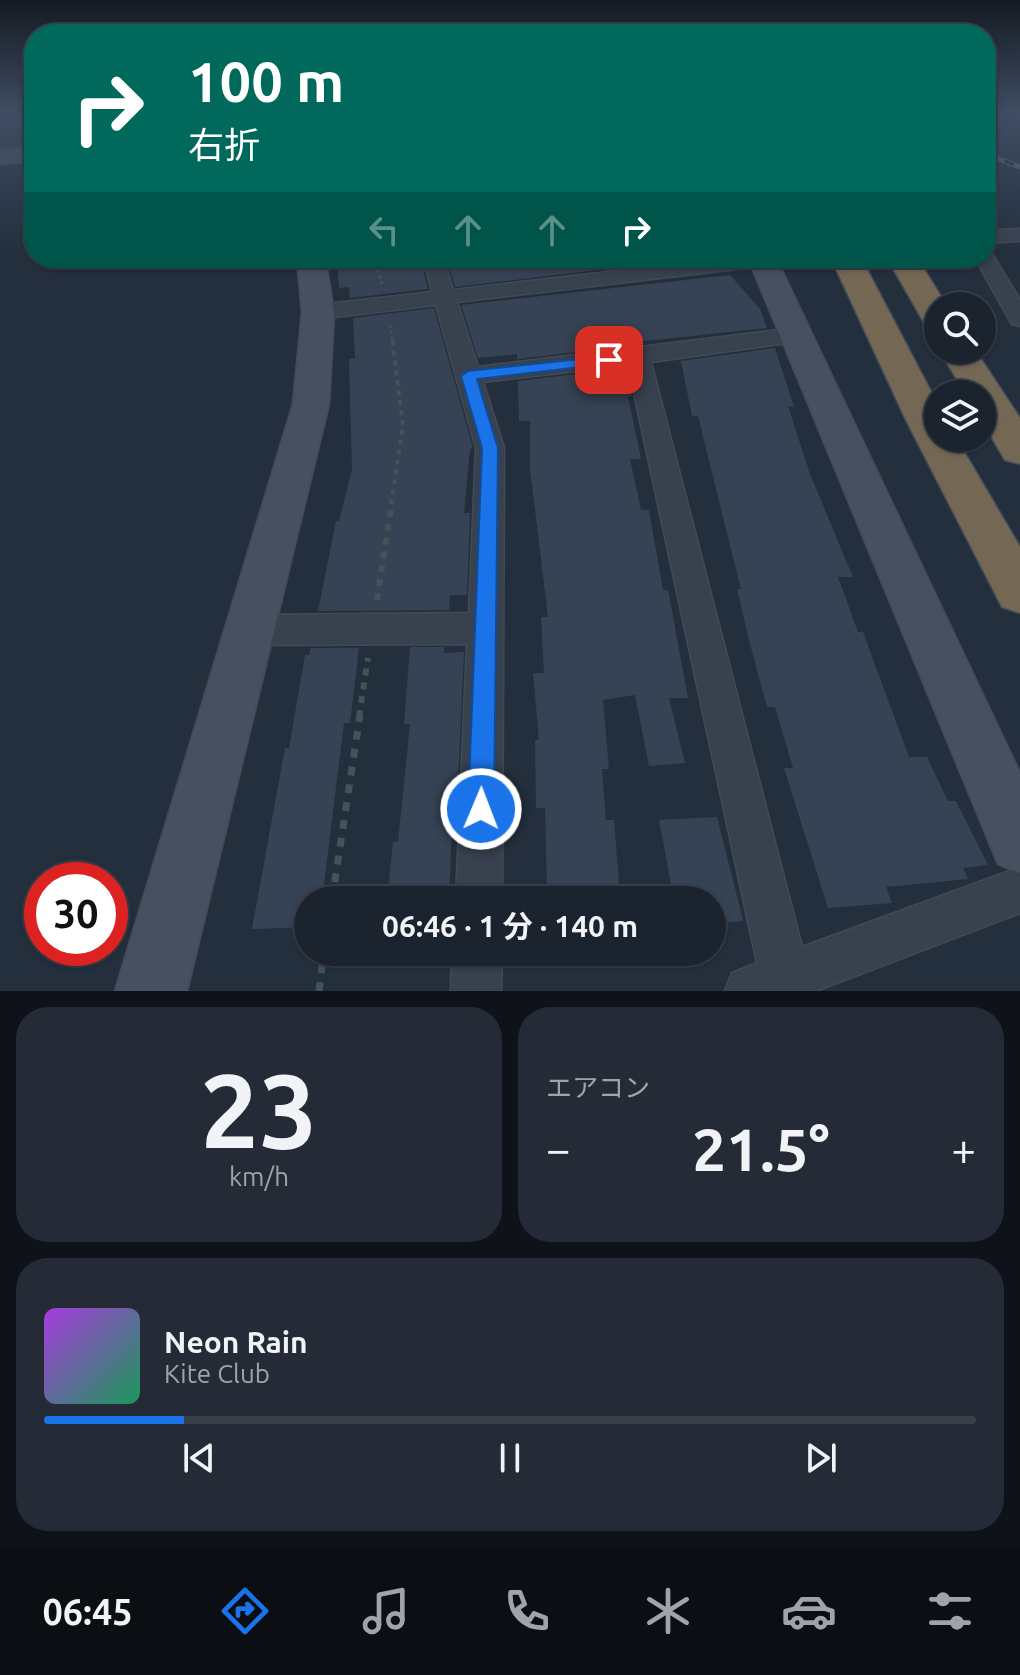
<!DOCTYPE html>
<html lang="ja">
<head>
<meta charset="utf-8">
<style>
  :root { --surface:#1b232e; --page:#242b36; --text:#f1f3f6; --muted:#a0a4aa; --line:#39404a; --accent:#1a73e8 }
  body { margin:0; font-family:Ubuntu,"Noto Sans JP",sans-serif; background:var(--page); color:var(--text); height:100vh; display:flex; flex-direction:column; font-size:30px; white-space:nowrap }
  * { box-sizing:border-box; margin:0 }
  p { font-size:26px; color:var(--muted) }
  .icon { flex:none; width:44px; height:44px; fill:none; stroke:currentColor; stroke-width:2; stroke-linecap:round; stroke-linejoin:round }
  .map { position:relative; height:991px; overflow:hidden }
  .panel { display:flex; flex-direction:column; gap:16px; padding:16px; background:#0f1319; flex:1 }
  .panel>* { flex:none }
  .hud { position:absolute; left:24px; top:24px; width:972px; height:244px; border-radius:32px; box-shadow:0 2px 6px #0004,0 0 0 2px var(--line); background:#00695c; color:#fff; overflow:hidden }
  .tools { position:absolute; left:924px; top:292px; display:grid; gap:16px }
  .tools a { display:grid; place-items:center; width:72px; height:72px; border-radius:50%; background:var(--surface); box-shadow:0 2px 6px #0004,0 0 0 2px var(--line); font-size:40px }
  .speed { position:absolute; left:24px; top:862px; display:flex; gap:16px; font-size:40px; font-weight:700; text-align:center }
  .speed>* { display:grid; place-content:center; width:104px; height:104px; border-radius:50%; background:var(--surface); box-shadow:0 2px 6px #0004,0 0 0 2px var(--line); line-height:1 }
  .speed .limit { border:12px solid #d22; background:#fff; color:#111 }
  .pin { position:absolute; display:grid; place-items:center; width:68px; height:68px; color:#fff; margin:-34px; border-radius:16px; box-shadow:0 4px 12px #0006 }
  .me { position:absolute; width:88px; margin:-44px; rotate:1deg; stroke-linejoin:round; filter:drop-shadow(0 0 6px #0008) }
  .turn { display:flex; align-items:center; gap:28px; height:168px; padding:0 32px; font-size:36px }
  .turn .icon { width:104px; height:104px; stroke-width:2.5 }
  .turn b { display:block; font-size:56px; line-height:68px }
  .lanes { display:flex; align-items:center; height:76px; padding:0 32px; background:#0003; justify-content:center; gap:40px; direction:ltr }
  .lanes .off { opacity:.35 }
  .big { font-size:60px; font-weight:700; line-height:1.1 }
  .panel .card { flex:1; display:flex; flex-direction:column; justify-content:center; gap:12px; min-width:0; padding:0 28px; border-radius:32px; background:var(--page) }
  .panel .dial { align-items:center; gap:0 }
  .dial b { font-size:104px; line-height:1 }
  .song { display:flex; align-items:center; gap:24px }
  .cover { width:96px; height:96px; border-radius:12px; background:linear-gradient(135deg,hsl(280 70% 55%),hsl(150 70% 35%)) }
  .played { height:8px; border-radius:4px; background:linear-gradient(90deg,var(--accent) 15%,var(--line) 15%) }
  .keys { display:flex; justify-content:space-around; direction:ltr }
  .heat { display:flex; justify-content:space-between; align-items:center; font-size:44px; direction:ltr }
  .panel .tiles { flex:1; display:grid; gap:16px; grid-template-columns:1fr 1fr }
  .card:last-child { grid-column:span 2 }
  .trip { position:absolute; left:294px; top:886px; width:432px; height:80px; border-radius:40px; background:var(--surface); box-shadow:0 2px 6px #0004,0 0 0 2px var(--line); font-weight:700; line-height:80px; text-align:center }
  .tabs { display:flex; height:128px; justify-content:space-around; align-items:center; background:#0b0e12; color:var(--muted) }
  .tabs .icon { width:56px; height:56px }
  .tabs .active { color:var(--accent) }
  .tabs b { font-size:36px; color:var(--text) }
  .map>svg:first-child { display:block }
  .building { fill:#364354 }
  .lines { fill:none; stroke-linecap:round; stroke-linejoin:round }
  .street-casing { stroke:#414a57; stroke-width:3 }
  .secondary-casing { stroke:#414a57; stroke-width:3 }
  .highway-casing { stroke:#434c59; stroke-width:3 }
  .path-far3 { stroke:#3f5557; stroke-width:3; stroke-dasharray:3 3; stroke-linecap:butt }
  .path-far2 { stroke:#3f5557; stroke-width:4; stroke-dasharray:5 5; stroke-linecap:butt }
  .path-far1 { stroke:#3f5557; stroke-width:6; stroke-dasharray:7 7; stroke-linecap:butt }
  .path { stroke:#3f5557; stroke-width:7; stroke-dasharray:9 9; stroke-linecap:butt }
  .street { fill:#38414e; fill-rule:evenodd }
  .secondary { fill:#465061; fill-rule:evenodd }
  .highway { fill:#746855; fill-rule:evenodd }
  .rail-casing { stroke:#5a6575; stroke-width:5 }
  .rail { stroke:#1d2633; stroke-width:3; stroke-dasharray:10; stroke-linecap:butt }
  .route { fill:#1a73e8; stroke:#114b97; stroke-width:2 }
</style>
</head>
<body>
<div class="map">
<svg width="1020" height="991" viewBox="0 0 1020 991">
  <rect width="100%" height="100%" fill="#242f3e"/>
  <path class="building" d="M 337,258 L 420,258 L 428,289 L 350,298 L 349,287 L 339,288 Z
    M 446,258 L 643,258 L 647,264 L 455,287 Z
    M 730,275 L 760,309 L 767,328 L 627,343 L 628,346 L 517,359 L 517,354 L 478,358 L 461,305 Z
    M 434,308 L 473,448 L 470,449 L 464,513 L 470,513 L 467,595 L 450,595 L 449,610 L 318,611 L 336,521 L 339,521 L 352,469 L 349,359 L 355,358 L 353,318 Z
    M 775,348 L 794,407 L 788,406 L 810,474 L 853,577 L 838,577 L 858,632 L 863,632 L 909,757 L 927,757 L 948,801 L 956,801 L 988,865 L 963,868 L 968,879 L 886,887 L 892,903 L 828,908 L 784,768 L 793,768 L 775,707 L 767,707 L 750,644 L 737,589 L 741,589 L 698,416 L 692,416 L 681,361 Z
    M 626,368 L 632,396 L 628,396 L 641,459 L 630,459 L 641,510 L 649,510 L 663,590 L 668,590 L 688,698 L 669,698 L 685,763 L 649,766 L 635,695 L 603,700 L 609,769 L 602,769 L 606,820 L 614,820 L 620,895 L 547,894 L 545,808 L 536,808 L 535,740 L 539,740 L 533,673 L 544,673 L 541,617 L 548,617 L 530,469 L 530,421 L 519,421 L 518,381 Z
    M 410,647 L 444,647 L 444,653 L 464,652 L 456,825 L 452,825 L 449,900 L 387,900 L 393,842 L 398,842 L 410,724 L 404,724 Z
    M 311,648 L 359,648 L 350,723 L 344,723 L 322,900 L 308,900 L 308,927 L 252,929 L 285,748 L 289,748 L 305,655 L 309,655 Z
    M 717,817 L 738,900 L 743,921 L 712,923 L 712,900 L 674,900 L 659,820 Z"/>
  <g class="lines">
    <defs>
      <path id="street" d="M 1020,229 L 1020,241 L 986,243 L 986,231 Z
        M 986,252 L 992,254 L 1020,300 L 1020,326 L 1012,324 L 1009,319 L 975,258 L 986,258 Z
        M 423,258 L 443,258 L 453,290 L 727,258 L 771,258 L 769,264 L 762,266 L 457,302 L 478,367 L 795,328 L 803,330 L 807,335 L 803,340 L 795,342 L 651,362 L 802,947 L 1020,867 L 1020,913 L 816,991 L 725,991 L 732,973 L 757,963 L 628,365 L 483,382 L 504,448 L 502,900 L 456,900 L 467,644 L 250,645 L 237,641 L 232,630 L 237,619 L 250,615 L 469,613 L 476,448 L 436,305 L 318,319 L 307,312 L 318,305 L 432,292 Z
        M 452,952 L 502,952 L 501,991 L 451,991 Z"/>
      <path id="secondary" d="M 34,147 L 34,161 L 0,164 L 0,150 Z
        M 297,258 L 325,258 L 334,312 L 329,404 L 187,991 L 115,991 L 293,404 L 302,312 Z
        M 748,258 L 776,258 L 1020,773 L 1020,873 L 998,864 Z"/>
      <path id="highway" d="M 831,258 L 861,258 L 938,405 L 938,438 L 956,438 L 1020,547 L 1020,613 L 1002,607 L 906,420 Z
        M 887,258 L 917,258 L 947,306 L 938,306 L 938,329 L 926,326 Z
        M 939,350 L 975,350 L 1020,418 L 1020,464 L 1005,460 L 982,421 L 982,394 L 966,394 Z"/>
    </defs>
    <use href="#street" class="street-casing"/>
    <use href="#secondary" class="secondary-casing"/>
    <use href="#highway" class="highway-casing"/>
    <path class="path-far3" d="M 375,258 L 382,284
      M 390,325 L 392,340"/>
    <path class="path-far2" d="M 391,504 L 403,426 L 392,338"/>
    <path class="path-far1" d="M 377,600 L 392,502
      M 359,717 L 368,658"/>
    <path class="path" d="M 332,900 L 360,715
      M 319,991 L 324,952"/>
    <use href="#street" class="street"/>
    <use href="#secondary" class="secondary"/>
    <use href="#highway" class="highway"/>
    <defs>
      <path id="rail" d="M 986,154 L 1020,167"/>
    </defs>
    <use href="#rail" class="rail-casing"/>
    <use href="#rail" class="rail"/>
  </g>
  <linearGradient id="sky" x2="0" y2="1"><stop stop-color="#141a22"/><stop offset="0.45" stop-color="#3f4d63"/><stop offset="1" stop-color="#3f4d63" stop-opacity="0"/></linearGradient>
  <rect width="1020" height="253" fill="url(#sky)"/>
  <path class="route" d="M 609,356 L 617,360 L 615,363 L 477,379 L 498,448 L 494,809 L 490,819 L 481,822 L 472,819 L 468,809 L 482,448 L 461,376 L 468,371 Z"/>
</svg>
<div class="tools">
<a><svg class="icon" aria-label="search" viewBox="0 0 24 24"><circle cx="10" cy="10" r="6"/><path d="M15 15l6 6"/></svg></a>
<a><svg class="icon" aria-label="layers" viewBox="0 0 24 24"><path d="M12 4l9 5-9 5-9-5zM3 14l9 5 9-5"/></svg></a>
</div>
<div class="speed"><div class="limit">30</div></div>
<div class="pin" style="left:609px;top:360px;background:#d93025"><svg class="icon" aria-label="arrive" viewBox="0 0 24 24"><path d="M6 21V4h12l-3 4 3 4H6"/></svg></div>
<svg class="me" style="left:481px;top:809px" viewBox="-20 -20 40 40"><circle r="17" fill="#1a73e8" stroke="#fff" stroke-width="3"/><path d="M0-11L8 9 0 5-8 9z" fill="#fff"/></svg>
<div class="trip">06:46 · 1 分 · 140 m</div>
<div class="hud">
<div class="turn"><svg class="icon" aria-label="right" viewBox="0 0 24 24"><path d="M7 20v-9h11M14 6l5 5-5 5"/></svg><div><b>100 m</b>右折</div></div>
<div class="lanes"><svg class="icon off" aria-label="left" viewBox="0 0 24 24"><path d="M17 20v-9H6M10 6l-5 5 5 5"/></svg><svg class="icon off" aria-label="ahead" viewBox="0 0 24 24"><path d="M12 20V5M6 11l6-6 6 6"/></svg><svg class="icon off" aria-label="ahead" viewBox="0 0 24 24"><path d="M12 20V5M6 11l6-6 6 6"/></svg><svg class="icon" aria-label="right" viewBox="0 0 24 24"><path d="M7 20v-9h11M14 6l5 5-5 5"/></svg></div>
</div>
</div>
<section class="panel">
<div class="tiles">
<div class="card dial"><b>23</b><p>km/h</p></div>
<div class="card"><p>エアコン</p>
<div class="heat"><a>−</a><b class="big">21.5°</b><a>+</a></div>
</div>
<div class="card">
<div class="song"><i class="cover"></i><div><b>Neon Rain</b><p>Kite Club</p></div></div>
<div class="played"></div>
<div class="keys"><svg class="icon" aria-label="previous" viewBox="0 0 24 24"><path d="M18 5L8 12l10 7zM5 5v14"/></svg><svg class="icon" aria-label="pause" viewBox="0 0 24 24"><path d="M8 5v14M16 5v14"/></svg><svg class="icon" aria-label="next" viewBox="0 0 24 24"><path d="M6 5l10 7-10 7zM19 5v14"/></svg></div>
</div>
</div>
</section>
<nav class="tabs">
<b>06:45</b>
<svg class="icon active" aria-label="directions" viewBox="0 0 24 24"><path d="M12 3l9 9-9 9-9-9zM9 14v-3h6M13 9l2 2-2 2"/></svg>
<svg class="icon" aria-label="music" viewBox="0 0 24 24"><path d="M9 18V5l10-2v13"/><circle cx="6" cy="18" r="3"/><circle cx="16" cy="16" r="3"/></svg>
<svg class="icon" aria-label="phone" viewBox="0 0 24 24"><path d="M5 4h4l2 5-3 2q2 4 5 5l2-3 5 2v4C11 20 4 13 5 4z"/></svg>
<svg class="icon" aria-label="climate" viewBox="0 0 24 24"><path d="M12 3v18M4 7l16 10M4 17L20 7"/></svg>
<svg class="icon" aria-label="car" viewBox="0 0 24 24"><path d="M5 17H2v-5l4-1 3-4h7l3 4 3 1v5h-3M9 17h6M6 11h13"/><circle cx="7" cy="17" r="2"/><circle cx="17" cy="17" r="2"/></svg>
<svg class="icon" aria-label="filters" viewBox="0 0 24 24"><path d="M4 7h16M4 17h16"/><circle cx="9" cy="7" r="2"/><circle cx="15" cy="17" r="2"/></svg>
</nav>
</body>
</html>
